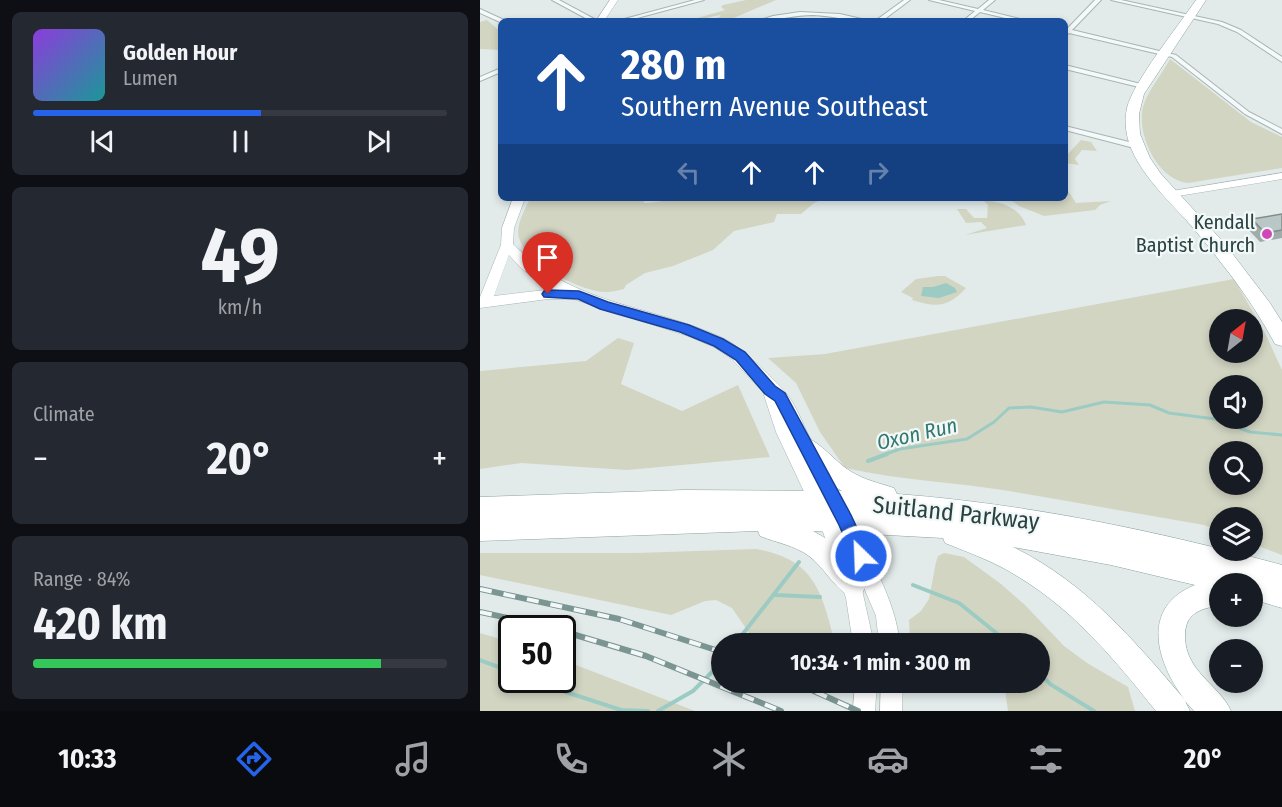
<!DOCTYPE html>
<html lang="en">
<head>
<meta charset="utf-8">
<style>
  :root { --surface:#171b24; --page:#242831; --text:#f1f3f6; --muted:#9ea1a6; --line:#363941; --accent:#2563eb }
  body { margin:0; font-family:"Fira Sans Condensed",sans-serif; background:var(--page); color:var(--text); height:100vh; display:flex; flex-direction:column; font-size:22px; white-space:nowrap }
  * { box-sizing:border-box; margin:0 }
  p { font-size:20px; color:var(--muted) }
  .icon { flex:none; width:33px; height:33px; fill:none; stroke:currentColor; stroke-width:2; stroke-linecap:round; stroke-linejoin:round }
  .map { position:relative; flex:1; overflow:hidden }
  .side { display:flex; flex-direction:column; gap:12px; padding:12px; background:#0d0f14; width:480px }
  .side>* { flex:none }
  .banner { position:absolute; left:18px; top:18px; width:570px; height:183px; border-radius:9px; box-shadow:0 3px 9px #0003; background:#1a4fa0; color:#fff; overflow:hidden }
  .needle { width:39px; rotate:31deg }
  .fabs { position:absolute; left:729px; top:309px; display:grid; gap:12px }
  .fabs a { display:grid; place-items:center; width:54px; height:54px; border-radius:50%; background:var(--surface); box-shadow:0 3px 9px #0003; font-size:30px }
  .speed { position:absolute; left:18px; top:615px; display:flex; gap:12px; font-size:30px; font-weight:700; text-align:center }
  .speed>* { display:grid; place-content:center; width:78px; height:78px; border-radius:50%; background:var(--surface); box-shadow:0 3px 9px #0003; line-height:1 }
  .speed .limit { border:3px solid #111; border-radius:9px; background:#fff; color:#111 }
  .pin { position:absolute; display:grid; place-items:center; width:51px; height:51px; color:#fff; margin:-62px -26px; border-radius:50% 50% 50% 0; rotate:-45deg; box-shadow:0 0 6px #0007 }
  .pin .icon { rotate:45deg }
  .me { position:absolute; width:66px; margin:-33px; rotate:336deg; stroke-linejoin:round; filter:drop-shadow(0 0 4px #0008) }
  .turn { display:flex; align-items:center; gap:21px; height:126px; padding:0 24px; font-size:27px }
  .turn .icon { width:78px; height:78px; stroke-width:2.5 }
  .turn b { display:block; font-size:42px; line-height:51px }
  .lanes { display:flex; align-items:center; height:57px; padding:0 24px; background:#0003; justify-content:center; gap:30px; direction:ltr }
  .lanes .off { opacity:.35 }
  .big { font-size:45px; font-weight:700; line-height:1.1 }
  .side .card { flex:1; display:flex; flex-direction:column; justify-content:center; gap:9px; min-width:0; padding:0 21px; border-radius:9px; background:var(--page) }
  .side .dial { align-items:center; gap:0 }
  .dial b { font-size:78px; line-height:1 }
  .song { display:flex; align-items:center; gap:18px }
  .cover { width:72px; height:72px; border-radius:9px; background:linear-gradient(135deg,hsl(270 70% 55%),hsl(180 70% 35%)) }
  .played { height:6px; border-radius:3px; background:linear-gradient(90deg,var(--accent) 55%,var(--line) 55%) }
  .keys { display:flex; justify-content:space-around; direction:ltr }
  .heat { display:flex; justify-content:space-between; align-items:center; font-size:33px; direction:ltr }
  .charge { height:9px; border-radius:4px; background:linear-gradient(90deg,#34c759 84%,var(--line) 0) }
  .trip { position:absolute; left:231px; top:633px; width:339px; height:60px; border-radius:30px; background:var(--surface); box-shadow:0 3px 9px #0003; font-weight:700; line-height:60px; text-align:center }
  .menu { display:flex; height:96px; justify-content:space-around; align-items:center; background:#090b0e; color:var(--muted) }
  .menu .icon { width:42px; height:42px }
  .menu .selected { color:var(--accent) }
  .menu b { font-size:27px; color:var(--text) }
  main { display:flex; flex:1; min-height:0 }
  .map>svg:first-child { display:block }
  .green { fill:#d3d5c3; fill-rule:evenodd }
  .water { fill:#9ccbc3 }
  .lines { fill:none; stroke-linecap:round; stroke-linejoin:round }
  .stream-far1 { stroke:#9ccbc3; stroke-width:3 }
  .stream { stroke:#9ccbc3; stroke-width:4 }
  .street-casing { stroke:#a7b5b4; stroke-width:2 }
  .secondary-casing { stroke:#a7b5b4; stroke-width:1 }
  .highway-casing { stroke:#89a2a0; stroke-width:1 }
  .street { fill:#f5f9f9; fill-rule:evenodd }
  .secondary { fill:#fff; fill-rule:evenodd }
  .highway { fill:#fff; fill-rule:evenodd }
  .rail-casing { stroke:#7b9593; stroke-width:6 }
  .rail { stroke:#f2f8f7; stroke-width:4; stroke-dasharray:12; stroke-linecap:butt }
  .wall { fill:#9facab }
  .building { fill:#b9c8c7; stroke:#828c8b; stroke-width:1.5 }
  .route { fill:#2563eb; stroke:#184099; stroke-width:1.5 }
  .poi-dot { fill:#d146b9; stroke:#f2f8f7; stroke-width:2 }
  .labels { text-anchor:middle; stroke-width:4.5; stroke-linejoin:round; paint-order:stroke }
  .poi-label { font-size:20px; fill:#2a4342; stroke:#f2f8f7; text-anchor:end }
  .water-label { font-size:21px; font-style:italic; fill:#33786f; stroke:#f2f8f7 }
  .near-street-label { font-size:24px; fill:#2a4342; stroke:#f2f8f7 }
</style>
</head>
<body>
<main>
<section class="side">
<div class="card">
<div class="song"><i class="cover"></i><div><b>Golden Hour</b><p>Lumen</p></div></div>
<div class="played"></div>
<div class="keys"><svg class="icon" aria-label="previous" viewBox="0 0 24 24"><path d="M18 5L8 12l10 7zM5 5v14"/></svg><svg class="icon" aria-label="pause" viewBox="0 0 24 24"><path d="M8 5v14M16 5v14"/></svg><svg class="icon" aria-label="next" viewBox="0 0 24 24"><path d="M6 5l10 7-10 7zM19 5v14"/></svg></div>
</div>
<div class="card dial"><b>49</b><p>km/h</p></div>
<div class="card"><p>Climate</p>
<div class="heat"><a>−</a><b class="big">20°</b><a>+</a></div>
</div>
<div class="card"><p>Range · 84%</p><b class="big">420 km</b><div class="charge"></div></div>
</section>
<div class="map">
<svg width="802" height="711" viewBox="0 0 802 711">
  <rect width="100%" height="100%" fill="#e2ebea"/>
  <path class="green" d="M 266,0 L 296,0 L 249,20 L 231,21 L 241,16 L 240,15 C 226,17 214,25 201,18 L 214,19 L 245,10 L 241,7 L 243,5 Z
    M 7,20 L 20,31 L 19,50 L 0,49 L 0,22 Z
    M 690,59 L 771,122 L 802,137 L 802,168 L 708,183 C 678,181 656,134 663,107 C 668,90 681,76 690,59 Z
    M 601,140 L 611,142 L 617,151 L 602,150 L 595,159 L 599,165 L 585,163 L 585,157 Z
    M 585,186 L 596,203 L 631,201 L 620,205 L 615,210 L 564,216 L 539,206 L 528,198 L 585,198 Z
    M 50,198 L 163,198 L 164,203 L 168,203 L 206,198 L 346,198 L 334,203 L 321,214 L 297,214 L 294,222 L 254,231 L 233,250 L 193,266 L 165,273 L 146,285 L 144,289 C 139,290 132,292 126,292 C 101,292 46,263 39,238 C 35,225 46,209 50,198 Z
    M 504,201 C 520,200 540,208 546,225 L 485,235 L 507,228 L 501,222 L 486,223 L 477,209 L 486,209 L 494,218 L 507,218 L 508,205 Z
    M 458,276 L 465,276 L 486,288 C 468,307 458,308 432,300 L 433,298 L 421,292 L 436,279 Z
    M 754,279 L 785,333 L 802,370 L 802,555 L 773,544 L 772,518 L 740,518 L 739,531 L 724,525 C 659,514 594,502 529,491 C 474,482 419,480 365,468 L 340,432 L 316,383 L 288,358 L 345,354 ZM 740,320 L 772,320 L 772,352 L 740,352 ZM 740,386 L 772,386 L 772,418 L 740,418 ZM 740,452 L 772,452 L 772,484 L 740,484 Z
    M 138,338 L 154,343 L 141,384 L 202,411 L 258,385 L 290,457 L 147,470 L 41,463 L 0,469 L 0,371 L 106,361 Z
    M 276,549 C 335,559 342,592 355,643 L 276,643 L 252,608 L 236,600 L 225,601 L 191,615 L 0,575 L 0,553 L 156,553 Z
    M 464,553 L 484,557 L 521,584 L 545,605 L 584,646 L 607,663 L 648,687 L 655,711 L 528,711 L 524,683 L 560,682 L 560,644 L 478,642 L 430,643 L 429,620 L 441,611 L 449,599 L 456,562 L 458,556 Z
    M 0,633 L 31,642 L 32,680 L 82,680 L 83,660 L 215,711 L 0,711 Z"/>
  <path class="water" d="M 466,283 L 475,288 L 477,292 L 459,298 L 441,296 L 443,287 L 453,287 Z"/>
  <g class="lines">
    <path class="stream-far1" d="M 403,455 L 420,449 L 487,439 L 514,422 L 529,408 L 551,407 L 582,412 L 624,402 L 670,405 L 689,413 L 735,419 L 770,432 L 802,435"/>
    <path class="stream" d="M 388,461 L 407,454
      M 433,585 L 479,603 L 530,644
      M 295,595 L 340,597
      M 255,644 L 319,562
      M 0,660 L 32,672
      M 560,673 L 570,684 L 614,711
      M 49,680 L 141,710 L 168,711
      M 178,711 L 213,691 L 242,662"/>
    <defs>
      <path id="street" d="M 72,0 L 79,0 L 118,21 L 111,21 Z
        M 215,0 L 224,0 L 146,21 L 137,21 Z
        M 424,0 L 430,0 L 402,21 L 395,21 Z
        M 449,0 L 459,0 L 498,9 L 509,0 L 515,0 L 503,10 L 548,21 L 538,21 L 500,12 L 489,21 L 483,21 L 495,11 Z
        M 615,0 L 621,0 L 592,30 L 696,55 L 769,112 L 802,129 L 802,134 L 765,114 L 692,57 L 589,33 L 585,36 L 585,28 L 587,29 Z
        M 631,0 L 641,0 L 742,22 L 761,30 L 802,57 L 802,62 L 757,32 L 738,24 Z
        M 0,9 L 24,20 L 25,21 L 20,22 L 0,13 Z
        M 320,12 L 360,14 L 390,21 C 371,21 352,16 333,15 C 314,15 296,21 277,21 L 293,16 Z
        M 585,65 L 665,85 L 666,86 L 663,88 L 585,69 Z
        M 21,68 L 21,72 L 0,81 L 0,77 Z
        M 585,126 L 661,145 L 662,147 L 658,149 L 585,130 Z"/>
      <path id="secondary" d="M 130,0 L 138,0 L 124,21 L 116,21 Z
        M 802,173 L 802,179 L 692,197 L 686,194 L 692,191 Z
        M 33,198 L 45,198 L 34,228 L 33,244 C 93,306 169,304 243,338 C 263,348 289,375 305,392 C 316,404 323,425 331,440 C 353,480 374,520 393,562 C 406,592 416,611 420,644 L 399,644 L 396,616 L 379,576 L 394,644 L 373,644 L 366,598 L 343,532 L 296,432 L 283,392 L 252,359 L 234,347 L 208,336 L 93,299 L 68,299 L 0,308 L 0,297 L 21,245 L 22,228 ZM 29,255 L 42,269 L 73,289 L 14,296 Z
        M 375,682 L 397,682 L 395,711 L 373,711 Z
        M 401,682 L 423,682 L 422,711 L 400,711 Z"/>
      <path id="highway" d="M 716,0 L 726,0 L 664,94 L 659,114 L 660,134 L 670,158 L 681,174 L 745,244 L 790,303 L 802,322 L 802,346 L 795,344 C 780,316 762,289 742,264 C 731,249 719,235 707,221 C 680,191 637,153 647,108 C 653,82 699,25 716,0 Z
        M 325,437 C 342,443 354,461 370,471 C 384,480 399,483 414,488 L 417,494 C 548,504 677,531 802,565 L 802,608 L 772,599 L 772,584 L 740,584 L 740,605 C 720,609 705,613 705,636 C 705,672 739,684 751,711 L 714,711 L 705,701 L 710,711 L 676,711 C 635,660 594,610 537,576 C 515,562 490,553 465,543 L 463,538 L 333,531 C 354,542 376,562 386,585 L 382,594 L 373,598 C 355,590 345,568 329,556 C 314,545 297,543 280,536 L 278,531 L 0,541 L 0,497 L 204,490 L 362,491 C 345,480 323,465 314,446 L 317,439 ZM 533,547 L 631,565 L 715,585 C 660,607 676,662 705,700 C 654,640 605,582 533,547 Z"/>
    </defs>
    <use href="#street" class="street-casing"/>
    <use href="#secondary" class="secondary-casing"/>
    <use href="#highway" class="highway-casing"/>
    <use href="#street" class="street"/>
    <use href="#secondary" class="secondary"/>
    <use href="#highway" class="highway"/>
    <defs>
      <path id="rail" d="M 0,589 L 139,619 L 242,652
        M 0,612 L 74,628
        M 82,631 L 166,656 L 301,711
        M 314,682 L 378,711"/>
    </defs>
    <use href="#rail" class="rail-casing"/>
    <use href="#rail" class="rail"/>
  </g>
  <path class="wall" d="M 802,214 L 802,238 L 780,242 L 767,228 L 772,219 Z"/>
  <path class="building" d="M 802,214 L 802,230 L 785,233 L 772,219 Z"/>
  <path class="route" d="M 68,290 L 99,291 L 128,302 L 209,325 L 243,339 L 265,352 L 295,386 L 305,393 L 371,515 L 390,556 L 387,562 L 381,565 L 375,562 L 359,525 L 295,401 L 285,394 L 256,360 L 234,346 L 200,332 L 120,309 L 98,299 L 64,297 L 62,294 L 64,291 Z"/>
  <circle class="poi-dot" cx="787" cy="234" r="6"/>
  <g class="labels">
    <g class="poi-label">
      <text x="775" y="229">Kendall<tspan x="775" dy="23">Baptist Church</tspan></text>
    </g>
    <g class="water-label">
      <text transform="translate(437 434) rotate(-13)" y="7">Oxon Run</text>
    </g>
    <g class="near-street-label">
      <text transform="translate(476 513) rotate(6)" y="8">Suitland Parkway</text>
    </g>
  </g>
</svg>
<div class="fabs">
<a><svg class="needle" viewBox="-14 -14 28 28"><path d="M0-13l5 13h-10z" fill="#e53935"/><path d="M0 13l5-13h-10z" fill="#9ea1a6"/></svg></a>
<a><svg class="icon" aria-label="sound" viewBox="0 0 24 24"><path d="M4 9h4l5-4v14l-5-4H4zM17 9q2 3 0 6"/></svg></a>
<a><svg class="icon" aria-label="search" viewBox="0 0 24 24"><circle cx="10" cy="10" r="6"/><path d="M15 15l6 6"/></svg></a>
<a><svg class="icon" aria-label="layers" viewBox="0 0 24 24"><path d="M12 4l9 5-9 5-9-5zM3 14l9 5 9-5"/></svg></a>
<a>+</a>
<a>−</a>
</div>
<div class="speed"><div class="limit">50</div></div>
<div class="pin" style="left:68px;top:294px;background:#d93025"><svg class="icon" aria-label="arrive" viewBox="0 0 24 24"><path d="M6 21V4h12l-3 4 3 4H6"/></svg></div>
<svg class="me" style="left:381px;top:556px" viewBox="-20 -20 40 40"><circle r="17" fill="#2563eb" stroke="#fff" stroke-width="3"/><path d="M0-11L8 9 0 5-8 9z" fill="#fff"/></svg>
<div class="trip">10:34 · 1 min · 300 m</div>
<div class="banner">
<div class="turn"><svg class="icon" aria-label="ahead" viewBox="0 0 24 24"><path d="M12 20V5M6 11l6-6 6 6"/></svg><div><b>280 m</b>Southern Avenue Southeast</div></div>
<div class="lanes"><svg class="icon off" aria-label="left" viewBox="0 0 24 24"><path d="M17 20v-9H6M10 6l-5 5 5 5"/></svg><svg class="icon" aria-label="ahead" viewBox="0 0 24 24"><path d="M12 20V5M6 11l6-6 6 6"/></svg><svg class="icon" aria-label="ahead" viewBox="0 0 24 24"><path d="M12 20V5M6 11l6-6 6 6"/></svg><svg class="icon off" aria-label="right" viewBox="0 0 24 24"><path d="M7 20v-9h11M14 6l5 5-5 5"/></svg></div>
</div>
</div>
</main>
<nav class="menu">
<b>10:33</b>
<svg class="icon selected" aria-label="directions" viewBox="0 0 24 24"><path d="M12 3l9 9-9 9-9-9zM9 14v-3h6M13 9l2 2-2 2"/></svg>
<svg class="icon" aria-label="music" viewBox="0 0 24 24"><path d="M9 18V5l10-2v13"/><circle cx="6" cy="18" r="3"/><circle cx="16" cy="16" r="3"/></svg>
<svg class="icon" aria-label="phone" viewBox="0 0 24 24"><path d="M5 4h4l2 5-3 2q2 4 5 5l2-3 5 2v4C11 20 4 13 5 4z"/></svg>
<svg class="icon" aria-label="climate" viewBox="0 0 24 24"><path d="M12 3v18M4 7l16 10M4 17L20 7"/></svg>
<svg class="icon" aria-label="car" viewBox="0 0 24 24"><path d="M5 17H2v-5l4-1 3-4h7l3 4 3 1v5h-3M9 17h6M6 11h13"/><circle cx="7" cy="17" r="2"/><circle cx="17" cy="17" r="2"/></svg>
<svg class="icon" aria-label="filters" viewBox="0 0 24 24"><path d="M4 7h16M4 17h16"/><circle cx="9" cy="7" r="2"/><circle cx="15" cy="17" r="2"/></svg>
<b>20°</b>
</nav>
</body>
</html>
